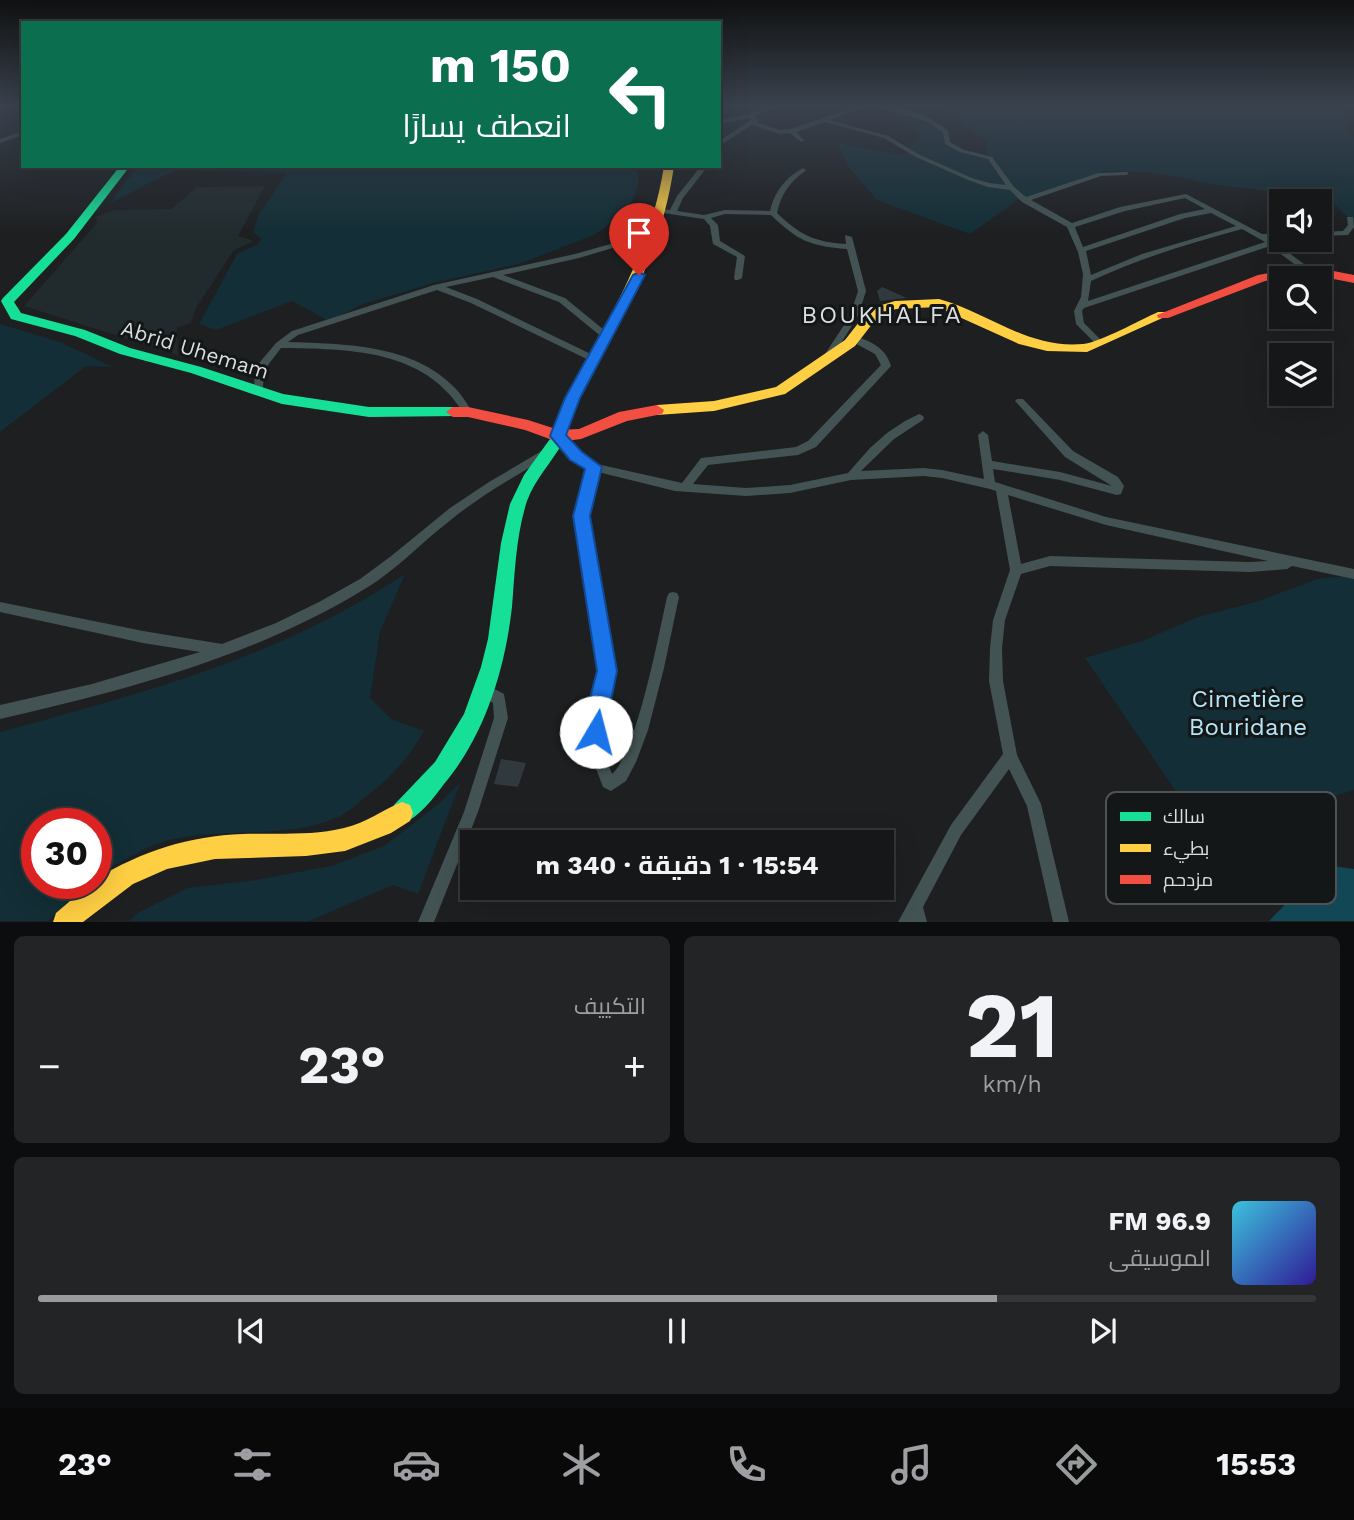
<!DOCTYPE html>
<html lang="ar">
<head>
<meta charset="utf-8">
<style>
  :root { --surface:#161719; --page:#232426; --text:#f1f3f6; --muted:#9e9fa2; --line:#353638; --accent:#989b9c }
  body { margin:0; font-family:"Work Sans",Cairo,sans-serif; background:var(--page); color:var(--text); direction:rtl; height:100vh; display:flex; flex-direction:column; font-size:26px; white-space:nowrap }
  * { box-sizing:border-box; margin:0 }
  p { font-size:23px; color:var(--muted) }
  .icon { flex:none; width:38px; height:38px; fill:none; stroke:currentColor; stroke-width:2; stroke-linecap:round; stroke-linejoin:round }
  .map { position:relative; height:922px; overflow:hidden; direction:ltr }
  .side { display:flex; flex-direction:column; gap:14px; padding:14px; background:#0c0d0e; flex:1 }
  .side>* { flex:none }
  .top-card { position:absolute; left:21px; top:21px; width:700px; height:147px; border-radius:0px; box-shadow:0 7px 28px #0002,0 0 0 2px var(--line); direction:rtl; background:#0b6e4f; color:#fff; overflow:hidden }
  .controls { position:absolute; left:1269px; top:189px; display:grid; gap:14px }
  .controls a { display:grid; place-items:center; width:63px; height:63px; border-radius:0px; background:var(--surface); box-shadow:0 7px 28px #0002,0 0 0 2px var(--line); font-size:35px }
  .speed { position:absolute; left:21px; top:808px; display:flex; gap:14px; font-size:35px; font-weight:700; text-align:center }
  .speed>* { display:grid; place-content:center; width:91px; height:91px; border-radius:50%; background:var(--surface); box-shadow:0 7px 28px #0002,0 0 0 2px var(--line); line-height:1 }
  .speed .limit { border:10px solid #d22; background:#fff; color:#111 }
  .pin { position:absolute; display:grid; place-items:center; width:60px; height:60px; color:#fff; margin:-72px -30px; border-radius:50% 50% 50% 0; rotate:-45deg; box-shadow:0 0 7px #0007 }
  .pin .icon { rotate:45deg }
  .me { position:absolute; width:77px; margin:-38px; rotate:8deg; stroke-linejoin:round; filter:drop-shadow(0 0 5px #0008) }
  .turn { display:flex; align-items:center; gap:24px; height:147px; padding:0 35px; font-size:32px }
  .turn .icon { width:91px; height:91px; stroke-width:2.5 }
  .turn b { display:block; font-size:49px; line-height:60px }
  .big { font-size:52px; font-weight:700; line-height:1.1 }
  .side .widget { flex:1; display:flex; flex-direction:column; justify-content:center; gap:10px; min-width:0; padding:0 24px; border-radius:10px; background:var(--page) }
  .side .dial { align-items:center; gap:0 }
  .dial b { font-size:91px; line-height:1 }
  .song { display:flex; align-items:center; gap:21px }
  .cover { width:84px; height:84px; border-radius:10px; background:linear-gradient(135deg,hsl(190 70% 55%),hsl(250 70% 35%)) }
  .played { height:7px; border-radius:4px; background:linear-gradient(90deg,var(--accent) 75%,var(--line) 75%) }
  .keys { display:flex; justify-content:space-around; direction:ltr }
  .heat { display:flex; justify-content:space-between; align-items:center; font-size:38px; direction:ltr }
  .side .tiles { flex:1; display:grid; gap:14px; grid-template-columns:1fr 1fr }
  .widget:last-child { grid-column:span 2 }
  .trip { position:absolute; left:460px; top:830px; width:434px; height:70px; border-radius:0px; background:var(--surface); box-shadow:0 7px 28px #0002,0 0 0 2px var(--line); font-weight:700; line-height:70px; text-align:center; direction:rtl }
  .menu { display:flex; height:112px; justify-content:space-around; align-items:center; background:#09090a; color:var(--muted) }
  .menu .icon { width:49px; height:49px }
  .menu .current { color:var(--accent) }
  .menu b { font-size:32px; color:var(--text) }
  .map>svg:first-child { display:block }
  .built { fill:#212b2e }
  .green { fill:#132e36 }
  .forest { fill:#124756 }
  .building { fill:#30393e }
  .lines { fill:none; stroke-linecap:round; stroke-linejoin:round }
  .street { fill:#435353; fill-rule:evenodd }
  .fast { fill:#16e098; fill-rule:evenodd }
  .slow { fill:#ffcf43; fill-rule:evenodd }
  .jam { fill:#f24e42; fill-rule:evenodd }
  .route { fill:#1a73e8; stroke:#114b97; stroke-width:2 }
  .labels { text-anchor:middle; stroke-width:6; stroke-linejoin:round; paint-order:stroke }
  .street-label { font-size:21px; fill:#dbdede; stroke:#131718 }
  .quarter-label { font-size:24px; letter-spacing:2px; fill:#dbdede; stroke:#131718 }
  .near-park-label { font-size:24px; fill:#b4e6f8; stroke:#131718 }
  .key { fill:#131718; stroke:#4f5353; stroke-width:2 }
  .key-label { font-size:19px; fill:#dbdede }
</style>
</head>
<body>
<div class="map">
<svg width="1354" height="922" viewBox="0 0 1354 922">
  <rect width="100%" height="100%" fill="#1d1f21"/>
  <path class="built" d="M 265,186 L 238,236 L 254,241 L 234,250 L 196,308 L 191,323 L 177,327 L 178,355 L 24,306 L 97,223 L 96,217 L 114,210 L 171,209 L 197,187 Z"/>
  <path class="green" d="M 884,105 L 907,109 L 946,127 L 950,132 L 950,142 L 956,148 L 987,155 L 986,141 L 937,105 L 1337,105 L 1350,115 L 1345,130 L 1354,137 L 1354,224 L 1329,198 L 1218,185 L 1151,172 L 1104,171 L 1017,200 L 970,234 L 877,200 L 847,165 L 838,143 L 904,156 L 921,135 Z
    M 138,166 L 636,166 L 639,183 L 628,211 L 594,235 L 519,264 L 437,282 L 363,304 L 329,321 L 292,301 L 216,330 L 199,324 L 237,254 L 258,244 L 261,239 L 253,232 L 259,214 L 287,173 L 179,170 L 163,176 L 109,204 Z
    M 0,324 L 60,342 L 113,367 L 86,366 L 0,432 Z
    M 405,574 L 380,632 L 370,698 L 391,719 L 424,731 C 409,757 392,777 368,795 C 359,802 349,812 338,817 C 287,840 227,827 173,839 C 146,845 120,863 96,876 L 96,824 L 37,824 L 37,884 L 88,884 L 48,921 L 0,921 L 0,732 C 143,693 281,657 405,574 Z
    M 1354,575 L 1354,790 L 1228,831 L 1211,828 L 1194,818 L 1085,658 L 1142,641 L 1198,617 L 1259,601 L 1317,579 Z
    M 460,783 L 418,894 L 393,885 L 309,921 L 129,921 L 138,913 L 187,888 L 256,880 L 331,866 L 384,846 L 436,806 Z"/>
  <path class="forest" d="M 1332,866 L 1354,869 L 1354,921 L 1269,921 L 1301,888 L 1314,869 Z"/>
  <path class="building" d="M 882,287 L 907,298 L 880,301 L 877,291 Z
    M 501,759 L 526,763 L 518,787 L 494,784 Z"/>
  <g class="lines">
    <path class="street" d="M 0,105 L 12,105 L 0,109 Z
      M 771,105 L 779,105 L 755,116 L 758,120 L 756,122 L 780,130 L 791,129 L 861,105 L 870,105 L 830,120 L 888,136 L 920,155 L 972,178 L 989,183 L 1006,185 L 988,159 L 960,152 L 945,144 L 943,133 C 919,112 897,116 872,105 C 899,105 927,113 948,131 L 950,142 L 964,150 L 992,157 L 1014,187 L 1026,197 L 1098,173 L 1128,172 L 1128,174 L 1126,175 L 1101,176 L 1031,200 L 1072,223 L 1120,207 L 1186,194 L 1262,234 L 1281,233 L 1281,237 L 1269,238 L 1312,270 L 1311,272 L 1305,272 L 1270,246 L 1084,308 L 1082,311 L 1084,323 L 1102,341 L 1101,343 L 1095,343 L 1076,324 L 1074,311 L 1081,297 L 1083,274 L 1078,252 L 1067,227 L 1022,202 L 1010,190 L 988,187 L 968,180 L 916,157 L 884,138 L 825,122 L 796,132 L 804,140 L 801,142 L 790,133 L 780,134 L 752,125 L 719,146 L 719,141 L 751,120 L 750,118 L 719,124 L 719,120 L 749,114 ZM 1185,198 L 1205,209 L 1180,214 L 1083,247 L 1076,230 L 1075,227 L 1125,211 ZM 1211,213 L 1236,226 L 1142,254 L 1091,275 L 1086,251 L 1185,218 ZM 1242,229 L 1265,242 L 1088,301 L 1091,281 C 1140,258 1191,243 1242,229 Z
      M 23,131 L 23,135 L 0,143 L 0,139 Z
      M 701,166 L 708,166 L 683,198 L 677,211 L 704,215 L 725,210 L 770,211 C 774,192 786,177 803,168 L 806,170 L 805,171 C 790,182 781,194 777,213 C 800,235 814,242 846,244 L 845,235 L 852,237 L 866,291 L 858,316 L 831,359 L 828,360 L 823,357 L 850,316 L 858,291 L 847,249 C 810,246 798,241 771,215 L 725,214 L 711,218 L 718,225 L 720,241 L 745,256 L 742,278 L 738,280 L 735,280 L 734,278 L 737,257 L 713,244 L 710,226 L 704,219 L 663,213 L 659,211 L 663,209 L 670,210 L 677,196 Z
      M 1347,217 L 1353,217 L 1354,227 L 1348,235 L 1320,236 L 1320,232 L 1343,231 L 1348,225 Z
      M 653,232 L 660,234 L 579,258 L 503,275 L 565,298 L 609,334 L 609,338 L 603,338 L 559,302 L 493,277 L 446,287 L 477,299 L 597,357 L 599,359 L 597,361 L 591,361 L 471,303 L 437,290 L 298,335 L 288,342 C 344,344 413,344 455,388 C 461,394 466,402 471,410 L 473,412 L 471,414 L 465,414 C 459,407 454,399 448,393 C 407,348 337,349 281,348 L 265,369 L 262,394 L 256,394 L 254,392 L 255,368 L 276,343 L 292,331 L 434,285 L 575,254 Z
      M 854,336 C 871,341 886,348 891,366 L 816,447 L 798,455 L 708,465 L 693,484 L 746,488 L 790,485 L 848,473 L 870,448 L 887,433 L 905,421 L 919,414 L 923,416 L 924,418 L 923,420 L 894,439 L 861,471 L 924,468 L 942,470 L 984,479 L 978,435 L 983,431 L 988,435 L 992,461 L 1060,472 L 1112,486 L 1065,457 L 1017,403 L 1015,401 L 1017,399 L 1023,399 L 1073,451 L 1118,477 L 1124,486 L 1121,494 L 1117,495 L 1060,480 L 993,469 L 995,482 L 1106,517 L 1354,569 L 1354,579 L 1292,566 L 1287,569 L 1250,572 L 1050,566 L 1021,574 L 1005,620 L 1002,648 L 1003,681 L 1017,755 L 1041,804 L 1069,922 L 1053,922 L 1027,806 L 1009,769 L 961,835 L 923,907 L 927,922 L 898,922 L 951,825 L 1003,754 L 989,681 L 990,648 L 993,620 L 1010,570 L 996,491 L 990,489 L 942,478 L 924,476 L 851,480 L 790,493 L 746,496 L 675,491 L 598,472 L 588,516 L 588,530 L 613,671 L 603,718 L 602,747 L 612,774 C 637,752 659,633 667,597 L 669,593 L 673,592 L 677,593 L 679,597 L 664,668 L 648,730 L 636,762 L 626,781 L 611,791 L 603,787 L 588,747 L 589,718 L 599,671 L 576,530 L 576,516 L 588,469 L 572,459 L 553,436 L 554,433 L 562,433 L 580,453 L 597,464 L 682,483 L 701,458 L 796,447 L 808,441 L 881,365 L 875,354 L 851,341 L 851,337 ZM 1008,495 L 1106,525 L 1268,561 L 1250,562 L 1050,556 L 1021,564 Z
      M 545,449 L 549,450 L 550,453 L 549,456 C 514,477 478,497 447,523 C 420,544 397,569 368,587 C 257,656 127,690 0,719 L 0,705 L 92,684 L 200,652 L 143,643 L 0,612 L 0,602 L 143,631 L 222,644 L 276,623 L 319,602 L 360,579 L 390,557 L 450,508 L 489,482 Z
      M 485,684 L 504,694 L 508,718 L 478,812 L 434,922 L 418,922 L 464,812 L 494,718 L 493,703 L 480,694 L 478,690 L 480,686 Z"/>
    <path class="fast" d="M 719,105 L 725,105 L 719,109 Z
      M 120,166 L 130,166 L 74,239 L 14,302 L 21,313 L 85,330 L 130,348 L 201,367 L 283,394 L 369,407 L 453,407 L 460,412 L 458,416 L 369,417 L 282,404 L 191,373 L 120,354 L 75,336 L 11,319 L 1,301 L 3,298 L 66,234 Z
      M 596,350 L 603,354 C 594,369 584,385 578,401 C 573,415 570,429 563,442 C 552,462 535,479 527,501 C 516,535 515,571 512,607 C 505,669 485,735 444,784 C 433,799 419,817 402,824 L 394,821 L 391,813 L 394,805 L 435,762 L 464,714 L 481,667 L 488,639 L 501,543 L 510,504 L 524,475 L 550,439 L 566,396 L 591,351 Z"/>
    <path class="slow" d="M 664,166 L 674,166 C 664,235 637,294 603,354 L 601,357 L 591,357 L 589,354 C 624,294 653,235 664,166 Z
      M 939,299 C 989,313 1028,349 1083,344 C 1101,342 1140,320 1158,312 L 1168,312 L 1169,315 L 1087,352 L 1047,351 L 1019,344 L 937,307 L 896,309 L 885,313 L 873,323 L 855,346 L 785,394 L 714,411 L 657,415 L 650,410 L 657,405 L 714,401 L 776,387 L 845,340 L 863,317 L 875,307 L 895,301 Z
      M 402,802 L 410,805 L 413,813 L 410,821 L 391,833 L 345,851 L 306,856 L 215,859 L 167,869 L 133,884 L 83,922 L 53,922 L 56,913 L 90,884 L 96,884 L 96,879 C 142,851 189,836 243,834 C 276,833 311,836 344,828 C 366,823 382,810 402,802 Z"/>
    <path class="jam" d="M 1308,266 L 1354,275 L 1354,283 L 1308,274 L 1265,281 L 1168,318 L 1158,318 L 1157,315 L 1258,275 Z
      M 657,405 L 664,410 L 662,414 L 627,421 L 581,439 L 558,442 L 525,430 L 468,417 L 453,417 L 446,412 L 453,407 L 468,407 L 528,420 L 559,430 L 579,429 L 619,412 Z"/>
  </g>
  <linearGradient id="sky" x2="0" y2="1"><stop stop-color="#101112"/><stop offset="0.45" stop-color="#3a424e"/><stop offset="1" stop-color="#3a424e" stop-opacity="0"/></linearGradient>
  <rect width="1354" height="234" fill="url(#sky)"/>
  <path class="route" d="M 639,272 L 645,275 L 580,398 L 566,435 L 582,452 L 602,467 L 590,516 L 617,671 L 603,740 L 596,743 L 588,740 L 585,732 L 585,718 L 597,671 L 573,516 L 585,469 L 570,460 L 550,436 L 565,398 L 633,275 Z"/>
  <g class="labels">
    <g class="street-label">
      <text transform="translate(195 350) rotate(17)" y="7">Abrid Uhemam</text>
    </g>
    <g class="quarter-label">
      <text x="882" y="323">BOUKHALFA</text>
    </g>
    <g class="near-park-label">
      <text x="1248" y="707">Cimetière<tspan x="1248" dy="28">Bouridane</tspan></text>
    </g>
  </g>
  <rect x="1106" y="792" width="230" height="112" rx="10" class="key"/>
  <rect x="1120" y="812" width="31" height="9" fill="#16e098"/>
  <rect x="1120" y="844" width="31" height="8" fill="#ffcf43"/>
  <rect x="1120" y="875" width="31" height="9" fill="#f24e42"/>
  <g class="key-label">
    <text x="1163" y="823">سالك</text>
    <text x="1163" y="855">بطيء</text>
    <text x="1163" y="886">مزدحم</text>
  </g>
</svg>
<div class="controls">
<a><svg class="icon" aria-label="sound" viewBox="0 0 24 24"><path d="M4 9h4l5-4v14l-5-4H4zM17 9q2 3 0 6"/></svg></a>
<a><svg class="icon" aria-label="search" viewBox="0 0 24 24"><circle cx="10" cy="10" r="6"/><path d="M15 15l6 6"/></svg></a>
<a><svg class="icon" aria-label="layers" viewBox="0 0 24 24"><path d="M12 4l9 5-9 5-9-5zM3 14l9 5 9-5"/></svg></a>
</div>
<div class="speed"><div class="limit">30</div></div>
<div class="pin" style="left:639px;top:275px;background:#d93025"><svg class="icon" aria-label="arrive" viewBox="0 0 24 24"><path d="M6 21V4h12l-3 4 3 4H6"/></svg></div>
<svg class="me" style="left:596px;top:732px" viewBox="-20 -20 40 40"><circle r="19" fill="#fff"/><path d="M0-13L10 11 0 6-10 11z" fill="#1a73e8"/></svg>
<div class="trip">15:54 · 1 دقيقة · 340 m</div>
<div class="top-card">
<div class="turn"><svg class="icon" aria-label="left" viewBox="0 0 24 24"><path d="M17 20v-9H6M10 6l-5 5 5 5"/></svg><div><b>150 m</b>انعطف يسارًا</div></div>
</div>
</div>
<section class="side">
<div class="tiles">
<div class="widget dial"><b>21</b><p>km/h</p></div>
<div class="widget"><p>التكييف</p>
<div class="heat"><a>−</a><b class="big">23°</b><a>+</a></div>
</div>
<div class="widget">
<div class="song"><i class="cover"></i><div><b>96.9 FM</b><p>الموسيقى</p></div></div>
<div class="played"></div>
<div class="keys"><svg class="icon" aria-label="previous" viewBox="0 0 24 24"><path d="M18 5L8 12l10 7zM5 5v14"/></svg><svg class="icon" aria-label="pause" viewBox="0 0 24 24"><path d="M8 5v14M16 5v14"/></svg><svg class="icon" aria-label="next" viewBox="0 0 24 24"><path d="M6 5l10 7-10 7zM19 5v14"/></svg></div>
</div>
</div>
</section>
<nav class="menu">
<b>15:53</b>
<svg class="icon current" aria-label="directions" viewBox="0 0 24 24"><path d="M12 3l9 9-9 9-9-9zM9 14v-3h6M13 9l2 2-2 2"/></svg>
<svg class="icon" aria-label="music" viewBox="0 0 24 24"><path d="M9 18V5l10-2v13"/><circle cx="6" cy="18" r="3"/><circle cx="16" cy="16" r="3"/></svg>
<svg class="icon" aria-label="phone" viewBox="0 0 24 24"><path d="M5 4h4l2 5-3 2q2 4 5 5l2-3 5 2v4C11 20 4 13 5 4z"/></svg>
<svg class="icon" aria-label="climate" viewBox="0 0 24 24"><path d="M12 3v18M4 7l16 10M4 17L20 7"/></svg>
<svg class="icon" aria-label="car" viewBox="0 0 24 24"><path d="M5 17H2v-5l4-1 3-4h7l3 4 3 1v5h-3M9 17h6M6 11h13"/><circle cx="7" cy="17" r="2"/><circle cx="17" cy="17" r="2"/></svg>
<svg class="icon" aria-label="filters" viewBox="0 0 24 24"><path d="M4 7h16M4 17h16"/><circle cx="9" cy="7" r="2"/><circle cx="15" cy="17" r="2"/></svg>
<b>23°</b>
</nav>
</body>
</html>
